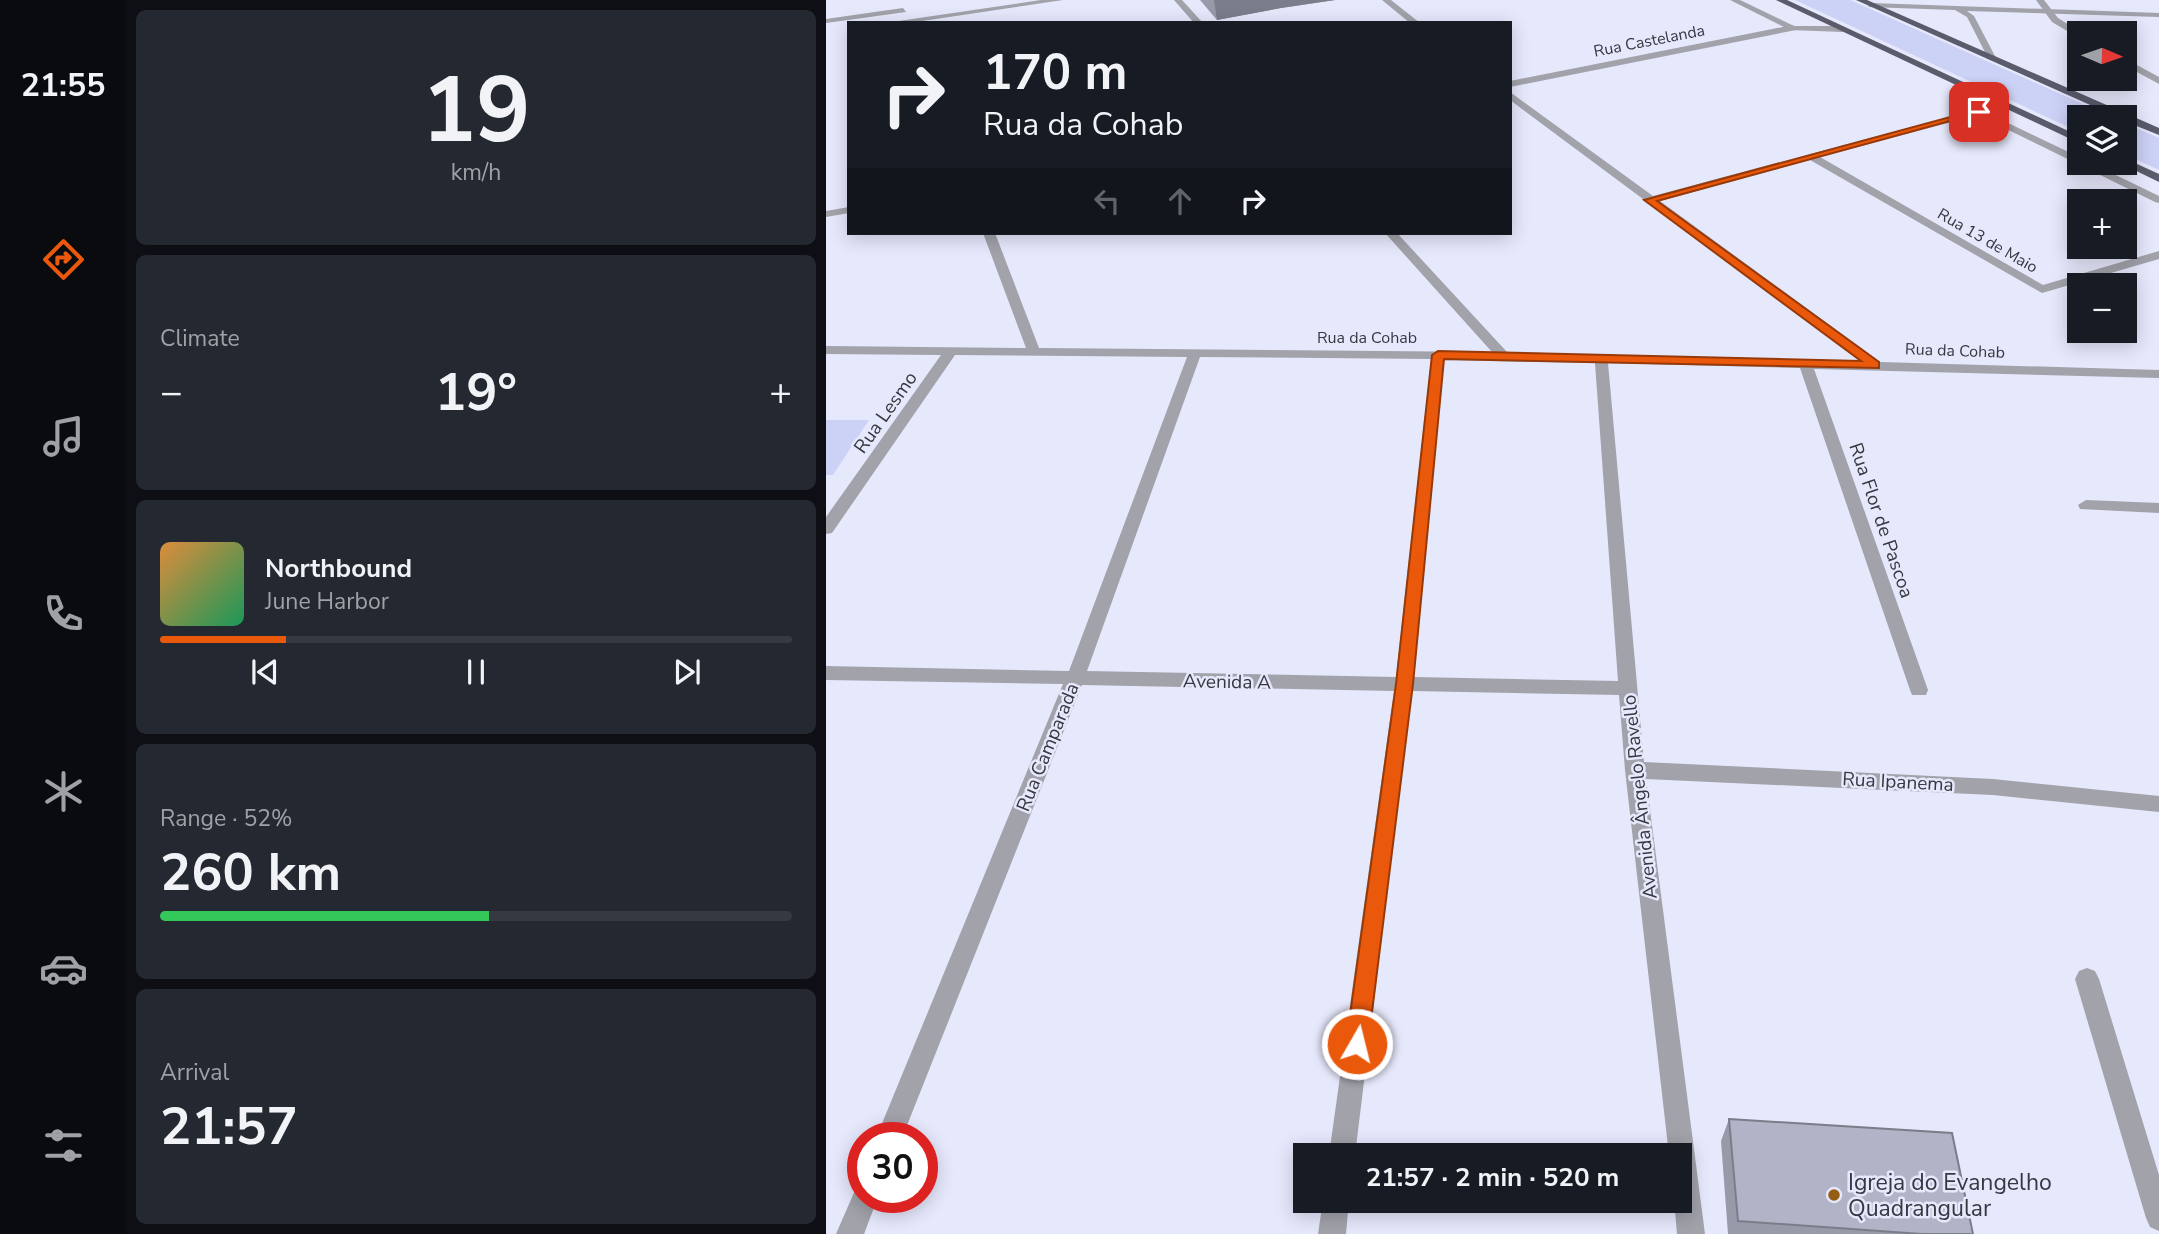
<!DOCTYPE html>
<html lang="en">
<head>
<meta charset="utf-8">
<style>
  :root { --surface:#171b24; --page:#242831; --text:#f1f3f6; --muted:#9ea1a6; --line:#363941; --accent:#ea580c }
  body { margin:0; font-family:"Nunito Sans",sans-serif; background:var(--page); color:var(--text); height:100vh; display:flex; flex-direction:column; font-size:26px; white-space:nowrap }
  * { box-sizing:border-box; margin:0 }
  p { font-size:23px; color:var(--muted) }
  .icon { flex:none; width:38px; height:38px; fill:none; stroke:currentColor; stroke-width:2; stroke-linecap:round; stroke-linejoin:round }
  .map { position:relative; flex:1; overflow:hidden }
  .panel { display:flex; flex-direction:column; gap:10px; padding:10px; background:#0d0f14; width:700px }
  .panel>* { flex:none }
  .hud { position:absolute; left:21px; top:21px; width:665px; height:214px; border-radius:0px; box-shadow:0 4px 18px #0003; background:#171b24; color:var(--text); overflow:hidden }
  .needle { width:46px; rotate:92deg }
  .controls { position:absolute; left:1241px; top:21px; display:grid; gap:14px }
  .controls a { display:grid; place-items:center; width:70px; height:70px; border-radius:0px; background:var(--surface); box-shadow:0 4px 18px #0003; font-size:35px }
  .speed { position:absolute; left:21px; top:1122px; display:flex; gap:14px; font-size:35px; font-weight:700; text-align:center }
  .speed>* { display:grid; place-content:center; width:91px; height:91px; border-radius:50%; background:var(--surface); box-shadow:0 4px 18px #0003; line-height:1 }
  .speed .limit { border:10px solid #d22; background:#fff; color:#111 }
  .pin { position:absolute; display:grid; place-items:center; width:60px; height:60px; color:#fff; margin:-30px; border-radius:14px; box-shadow:0 4px 10px #0006 }
  .me { position:absolute; width:77px; margin:-38px; rotate:8deg; stroke-linejoin:round; filter:drop-shadow(0 0 5px #0008) }
  .turn { display:flex; align-items:center; gap:24px; height:147px; padding:0 21px; font-size:32px }
  .turn .icon { width:91px; height:91px; stroke-width:2.5 }
  .turn b { display:block; font-size:49px; line-height:60px }
  .lanes { display:flex; align-items:center; height:66px; padding:0 21px; background:#0003; justify-content:center; gap:35px; direction:ltr }
  .lanes .off { opacity:.35 }
  .big { font-size:52px; font-weight:700; line-height:1.1 }
  .panel .card { flex:1; display:flex; flex-direction:column; justify-content:center; gap:10px; min-width:0; padding:0 24px; border-radius:10px; background:var(--page) }
  .panel .dial { align-items:center; gap:0 }
  .dial b { font-size:91px; line-height:1 }
  .song { display:flex; align-items:center; gap:21px }
  .cover { width:84px; height:84px; border-radius:10px; background:linear-gradient(135deg,hsl(30 70% 55%),hsl(150 70% 35%)) }
  .played { height:7px; border-radius:4px; background:linear-gradient(90deg,var(--accent) 20%,var(--line) 20%) }
  .keys { display:flex; justify-content:space-around; direction:ltr }
  .heat { display:flex; justify-content:space-between; align-items:center; font-size:38px; direction:ltr }
  .charge { height:10px; border-radius:5px; background:linear-gradient(90deg,#34c759 52%,var(--line) 0) }
  .trip { position:absolute; left:467px; top:1143px; width:399px; height:70px; border-radius:0px; background:var(--surface); box-shadow:0 4px 18px #0003; font-weight:700; line-height:70px; text-align:center }
  main { display:flex; flex:1; min-height:0 }
  .tabs { display:flex; flex-direction:column; width:126px; justify-content:space-around; align-items:center; background:#090b0e; color:var(--muted) }
  .tabs .icon { width:49px; height:49px }
  .tabs .current { color:var(--accent) }
  .tabs b { font-size:32px; color:var(--text) }
  .map>svg:first-child { display:block }
  .green { fill:#ccd1f6 }
  .lines { fill:none; stroke-linecap:round; stroke-linejoin:round }
  .minor { fill:#a1a2aa; fill-rule:evenodd }
  .tertiary { fill:#a1a2aa; fill-rule:evenodd }
  .trunk { fill:#5a5c6c; fill-rule:evenodd }
  .wall { fill:#989aaa }
  .shaded-wall { fill:#7c7d8b }
  .building { fill:#b1b3c6; stroke:#7c7d8b; stroke-width:2 }
  .route { fill:#ea580c; stroke:#983908; stroke-width:2 }
  .poi-dot { fill:#945f14; stroke:#e6e8fc; stroke-width:2.5 }
  .labels { text-anchor:middle; stroke-width:5; stroke-linejoin:round; paint-order:stroke }
  .far-street-label { font-size:16px; fill:#373840; stroke:#e6e8fc }
  .street-label { font-size:19px; fill:#373840; stroke:#e6e8fc }
  .near-poi-label { font-size:23px; fill:#373840; stroke:#e6e8fc; text-anchor:start }
</style>
</head>
<body>
<main>
<nav class="tabs">
<b>21:55</b>
<svg class="icon current" aria-label="directions" viewBox="0 0 24 24"><path d="M12 3l9 9-9 9-9-9zM9 14v-3h6M13 9l2 2-2 2"/></svg>
<svg class="icon" aria-label="music" viewBox="0 0 24 24"><path d="M9 18V5l10-2v13"/><circle cx="6" cy="18" r="3"/><circle cx="16" cy="16" r="3"/></svg>
<svg class="icon" aria-label="phone" viewBox="0 0 24 24"><path d="M5 4h4l2 5-3 2q2 4 5 5l2-3 5 2v4C11 20 4 13 5 4z"/></svg>
<svg class="icon" aria-label="climate" viewBox="0 0 24 24"><path d="M12 3v18M4 7l16 10M4 17L20 7"/></svg>
<svg class="icon" aria-label="car" viewBox="0 0 24 24"><path d="M5 17H2v-5l4-1 3-4h7l3 4 3 1v5h-3M9 17h6M6 11h13"/><circle cx="7" cy="17" r="2"/><circle cx="17" cy="17" r="2"/></svg>
<svg class="icon" aria-label="filters" viewBox="0 0 24 24"><path d="M4 7h16M4 17h16"/><circle cx="9" cy="7" r="2"/><circle cx="15" cy="17" r="2"/></svg>
</nav>
<section class="panel">
<div class="card dial"><b>19</b><p>km/h</p></div>
<div class="card"><p>Climate</p>
<div class="heat"><a>−</a><b class="big">19°</b><a>+</a></div>
</div>
<div class="card">
<div class="song"><i class="cover"></i><div><b>Northbound</b><p>June Harbor</p></div></div>
<div class="played"></div>
<div class="keys"><svg class="icon" aria-label="previous" viewBox="0 0 24 24"><path d="M18 5L8 12l10 7zM5 5v14"/></svg><svg class="icon" aria-label="pause" viewBox="0 0 24 24"><path d="M8 5v14M16 5v14"/></svg><svg class="icon" aria-label="next" viewBox="0 0 24 24"><path d="M6 5l10 7-10 7zM19 5v14"/></svg></div>
</div>
<div class="card"><p>Range · 52%</p><b class="big">260 km</b><div class="charge"></div></div>
<div class="card"><p>Arrival</p><b class="big">21:57</b></div>
</section>
<div class="map">
<svg width="1333" height="1234" viewBox="0 0 1333 1234">
  <rect width="100%" height="100%" fill="#e6e8fc"/>
  <path class="green" d="M 969,0 L 1024,0 L 1286,117 L 1253,117 L 1253,132 Z
    M 1299,123 L 1333,138 L 1333,170 L 1299,154 Z
    M 0,420 L 43,420 L 7,475 L 0,475 Z"/>
  <g class="lines">
    <path class="minor" d="M 215,0 L 237,0 L 83,23 L 59,23 Z
      M 348,0 L 356,0 L 377,23 L 368,23 Z
      M 556,0 L 565,0 L 594,23 L 584,23 Z
      M 1210,0 L 1218,0 L 1232,18 L 1256,33 L 1253,33 L 1253,38 L 1226,22 Z
      M 77,8 L 80,12 L 0,23 L 0,19 Z
      M 967,25 L 970,30 L 684,87 L 684,81 Z
      M 1298,58 L 1333,77 L 1333,84 L 1298,65 Z
      M 684,92 L 827,196 L 1153,109 L 1253,157 L 1253,163 L 1265,163 L 1333,196 L 1333,203 L 1329,202 L 1152,115 L 994,157 L 1217,285 L 1333,251 L 1333,259 L 1216,293 L 984,160 L 834,201 L 1054,362 L 1333,370 L 1333,378 L 988,369 L 1102,690 L 1100,695 L 1086,695 L 1084,690 L 974,368 L 782,363 L 818,762 L 1167,779 L 1333,796 L 1333,812 L 1167,795 L 820,779 L 879,1234 L 851,1234 L 848,1200 L 854,1200 L 854,1155 L 843,1155 L 799,770 L 793,695 L 586,691 L 529,1155 L 503,1155 L 568,691 L 256,685 L 76,1138 L 50,1138 L 237,684 L 0,680 L 0,666 L 243,671 L 361,357 L 129,355 L 6,533 L 0,534 L 0,517 L 115,355 L 0,354 L 0,346 L 200,348 L 157,233 L 169,233 L 213,348 L 666,352 L 559,233 L 571,233 L 681,352 L 1036,362 L 684,100 ZM 374,357 L 605,359 L 570,677 L 261,671 ZM 618,360 L 769,363 L 792,681 L 588,677 Z
      M 23,207 L 23,213 L 0,217 L 0,211 Z
      M 1260,500 L 1333,503 L 1333,513 L 1254,509 L 1252,505 Z
      M 1261,968 L 1269,971 L 1273,979 L 1333,1175 L 1333,1231 L 1324,1227 L 1320,1218 L 1249,979 L 1253,971 Z
      M 37,1185 L 37,1197 L 52,1197 L 38,1234 L 10,1234 L 30,1188 Z
      M 497,1200 L 523,1200 L 520,1234 L 492,1234 Z"/>
    <path class="tertiary" d="M 904,0 L 914,0 L 968,26 L 1017,26 L 1021,29 L 1017,32 L 964,30 Z
      M 1045,3 L 1333,13 L 1333,17 L 1141,11 L 1148,16 L 1170,58 L 1166,61 L 1162,58 L 1141,17 L 1129,10 L 1042,7 Z"/>
    <path class="trunk" d="M 950,0 L 961,0 L 1253,136 L 1253,143 Z
      M 1030,0 L 1041,0 L 1333,128 L 1333,135 L 1298,121 L 1298,117 L 1291,117 Z
      M 1298,158 L 1333,174 L 1333,182 L 1294,163 L 1298,163 Z"/>
  </g>
  <path class="wall" d="M 374,0 L 509,0 L 455,8 L 391,20 Z
    M 903,1119 L 1147,1234 L 902,1234 L 895,1141 Z"/>
  <path class="shaded-wall" d="M 388,0 L 509,0 L 455,8 L 391,20 Z"/>
  <path class="building" d="M 903,1119 L 1126,1133 L 1147,1234 L 1096,1234 L 912,1221 Z"/>
  <path class="route" d="M 1150,110 L 1157,112 L 831,201 L 1053,362 L 1053,368 L 618,359 L 587,684 L 542,1044 L 539,1052 L 531,1055 L 523,1052 L 520,1044 L 570,684 L 606,355 L 612,351 L 1035,361 L 818,200 Z"/>
  <circle class="poi-dot" cx="1008" cy="1195" r="7"/>
  <g class="labels">
    <g class="far-street-label">
      <text transform="translate(823 40) rotate(-11)" y="6">Rua Castelanda</text>
      <text transform="translate(1162 240) rotate(30)" y="6">Rua 13 de Maio</text>
      <text x="541" y="343">Rua da Cohab</text>
      <text transform="translate(1129 350) rotate(2)" y="6">Rua da Cohab</text>
    </g>
    <g class="street-label">
      <text transform="translate(59 412) rotate(-55)" y="7">Rua Lesmo</text>
      <text transform="translate(1056 520) rotate(71)" y="7">Rua Flor de Pascoa</text>
      <text transform="translate(401 681) rotate(1)" y="7">Avenida A</text>
      <text transform="translate(221 747) rotate(-68)" y="7">Rua Camparada</text>
      <text transform="translate(1072 781) rotate(3)" y="7">Rua Ipanema</text>
      <text transform="translate(813 797) rotate(-96)" y="7">Avenida Ângelo Ravello</text>
    </g>
    <g class="near-poi-label">
      <text x="1022" y="1190">Igreja do Evangelho<tspan x="1022" dy="26">Quadrangular</tspan></text>
    </g>
  </g>
</svg>
<div class="controls">
<a><svg class="needle" viewBox="-14 -14 28 28"><path d="M0-13l5 13h-10z" fill="#e53935"/><path d="M0 13l5-13h-10z" fill="#9ea1a6"/></svg></a>
<a><svg class="icon" aria-label="layers" viewBox="0 0 24 24"><path d="M12 4l9 5-9 5-9-5zM3 14l9 5 9-5"/></svg></a>
<a>+</a>
<a>−</a>
</div>
<div class="speed"><div class="limit">30</div></div>
<div class="pin" style="left:1153px;top:112px;background:#d93025"><svg class="icon" aria-label="arrive" viewBox="0 0 24 24"><path d="M6 21V4h12l-3 4 3 4H6"/></svg></div>
<svg class="me" style="left:531px;top:1044px" viewBox="-20 -20 40 40"><circle r="17" fill="#ea580c" stroke="#fff" stroke-width="3"/><path d="M0-11L8 9 0 5-8 9z" fill="#fff"/></svg>
<div class="trip">21:57 · 2 min · 520 m</div>
<div class="hud">
<div class="turn"><svg class="icon" aria-label="right" viewBox="0 0 24 24"><path d="M7 20v-9h11M14 6l5 5-5 5"/></svg><div><b>170 m</b>Rua da Cohab</div></div>
<div class="lanes"><svg class="icon off" aria-label="left" viewBox="0 0 24 24"><path d="M17 20v-9H6M10 6l-5 5 5 5"/></svg><svg class="icon off" aria-label="ahead" viewBox="0 0 24 24"><path d="M12 20V5M6 11l6-6 6 6"/></svg><svg class="icon" aria-label="right" viewBox="0 0 24 24"><path d="M7 20v-9h11M14 6l5 5-5 5"/></svg></div>
</div>
</div>
</main>
</body>
</html>
